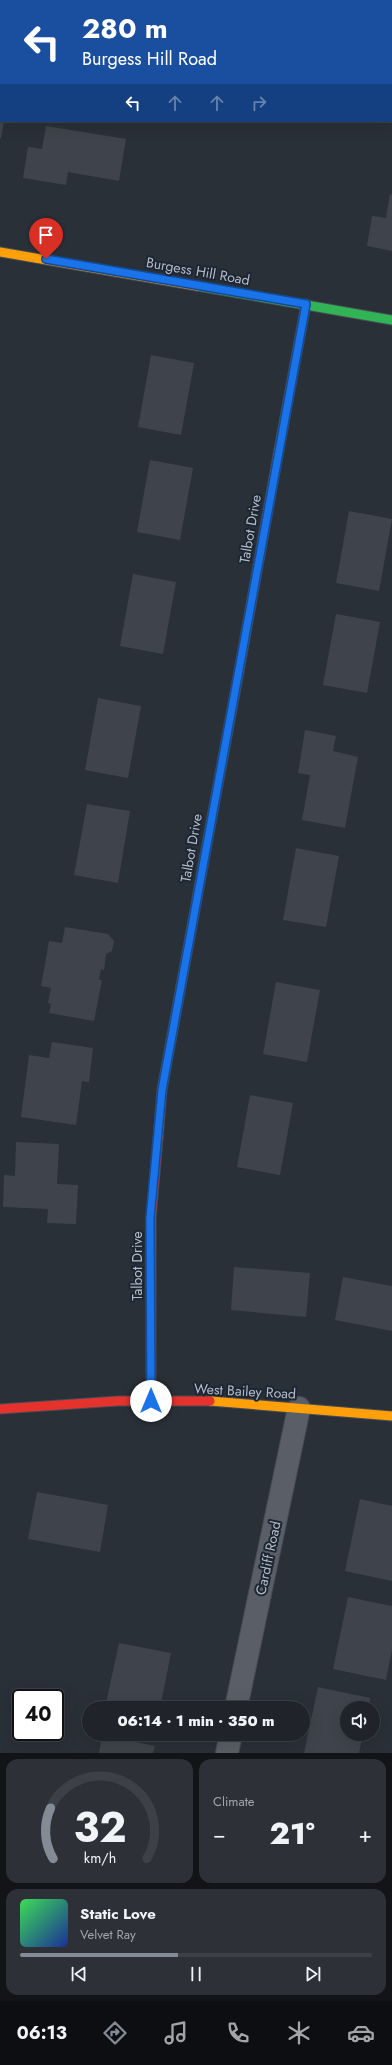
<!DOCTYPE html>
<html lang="en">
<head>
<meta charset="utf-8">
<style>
  :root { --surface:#20242a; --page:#2d3036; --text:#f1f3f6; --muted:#a2a4a8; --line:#3d4147; --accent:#848b96 }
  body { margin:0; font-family:Jost,sans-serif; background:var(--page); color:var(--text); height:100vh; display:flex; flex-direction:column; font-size:15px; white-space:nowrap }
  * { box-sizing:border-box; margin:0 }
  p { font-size:13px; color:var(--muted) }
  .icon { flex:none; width:22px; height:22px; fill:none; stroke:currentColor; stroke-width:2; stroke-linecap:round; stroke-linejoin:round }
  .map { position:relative; height:1753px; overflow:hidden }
  .drawer { display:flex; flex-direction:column; gap:6px; padding:6px; background:#121417; flex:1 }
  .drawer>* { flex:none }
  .banner { position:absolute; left:0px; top:0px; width:392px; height:122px; box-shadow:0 4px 16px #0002,0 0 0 1px var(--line); background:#1a4fa0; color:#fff; overflow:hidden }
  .buttons { position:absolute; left:340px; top:1701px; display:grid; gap:8px }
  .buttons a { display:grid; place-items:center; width:40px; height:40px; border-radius:50%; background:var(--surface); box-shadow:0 4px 16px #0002,0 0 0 1px var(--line); font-size:20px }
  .speed { position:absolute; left:12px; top:1689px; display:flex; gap:8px; font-size:20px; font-weight:700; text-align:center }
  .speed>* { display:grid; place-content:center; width:52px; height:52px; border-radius:50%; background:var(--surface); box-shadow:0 4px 16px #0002,0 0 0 1px var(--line); line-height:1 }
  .speed .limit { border:2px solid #111; border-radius:6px; background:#fff; color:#111 }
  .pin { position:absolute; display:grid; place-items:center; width:34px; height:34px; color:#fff; margin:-41px -17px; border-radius:50% 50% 50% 0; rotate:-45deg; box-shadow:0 0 4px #0007 }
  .pin .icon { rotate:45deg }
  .me { position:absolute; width:44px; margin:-22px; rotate:0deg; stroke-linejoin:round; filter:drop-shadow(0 0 3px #0008) }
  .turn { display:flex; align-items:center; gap:14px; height:84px; padding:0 16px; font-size:18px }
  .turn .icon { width:52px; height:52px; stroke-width:2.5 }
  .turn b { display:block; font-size:28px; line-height:34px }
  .lanes { display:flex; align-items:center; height:38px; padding:0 16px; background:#0003; justify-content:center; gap:20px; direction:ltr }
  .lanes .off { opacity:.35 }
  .big { font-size:30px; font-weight:800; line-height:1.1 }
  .drawer .widget { flex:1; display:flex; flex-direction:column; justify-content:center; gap:6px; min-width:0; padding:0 14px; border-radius:12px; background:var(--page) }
  .drawer .dial { align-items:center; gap:0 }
  .dial svg { height:104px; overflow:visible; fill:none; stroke:var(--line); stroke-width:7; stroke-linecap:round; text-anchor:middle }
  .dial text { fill:var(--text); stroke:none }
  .song { display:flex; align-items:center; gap:12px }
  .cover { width:48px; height:48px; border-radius:6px; background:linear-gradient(135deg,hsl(130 70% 55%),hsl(230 70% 35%)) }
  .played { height:4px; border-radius:2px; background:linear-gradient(90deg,var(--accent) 45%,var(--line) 45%) }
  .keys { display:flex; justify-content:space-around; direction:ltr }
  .heat { display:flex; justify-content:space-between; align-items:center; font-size:22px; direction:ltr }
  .drawer .tiles { flex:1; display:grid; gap:6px; grid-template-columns:1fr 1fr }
  .widget:last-child { grid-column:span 2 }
  .trip { position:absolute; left:82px; top:1701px; width:228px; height:40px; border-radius:20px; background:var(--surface); box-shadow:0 4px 16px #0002,0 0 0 1px var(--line); font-weight:800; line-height:40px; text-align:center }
  .tabs { display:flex; height:64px; justify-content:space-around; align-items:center; background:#0d0e11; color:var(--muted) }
  .tabs .icon { width:28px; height:28px }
  .tabs .current { color:var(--accent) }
  .tabs b { font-size:18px; color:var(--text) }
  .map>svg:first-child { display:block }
  .green { fill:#273a3e }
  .building { fill:#3f444c }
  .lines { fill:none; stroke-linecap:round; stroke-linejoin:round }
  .street-casing { stroke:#484c55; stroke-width:24 }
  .fast-casing { stroke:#484c55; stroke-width:11 }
  .slow-casing { stroke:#484c55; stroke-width:11 }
  .jam-casing { stroke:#484c55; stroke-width:11 }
  .street { stroke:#5a5e66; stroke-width:22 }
  .fast { stroke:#30b455; stroke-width:9 }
  .slow { stroke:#ff9f0a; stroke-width:9 }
  .jam { stroke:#e5322d; stroke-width:9 }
  .route-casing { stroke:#114b97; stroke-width:10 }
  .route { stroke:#1a73e8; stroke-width:7 }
  .labels { text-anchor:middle; stroke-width:4; stroke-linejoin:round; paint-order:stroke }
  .street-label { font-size:14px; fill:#b4bcc9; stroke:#1d2633 }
</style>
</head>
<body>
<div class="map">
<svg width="392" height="1753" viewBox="0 0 392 1753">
  <rect width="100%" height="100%" fill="#2a3038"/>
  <path class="green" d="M 0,0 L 392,0 L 392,111 L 391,1 L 1,1 L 1,38 Z"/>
  <path class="building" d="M 0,121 L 4,121 L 1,138 L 0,138 Z
    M 46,126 L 126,139 L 119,181 L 68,172 L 66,185 L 23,178 L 28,147 L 42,149 Z
    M 390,194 L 392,195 L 392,251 L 367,246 L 372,216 L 386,218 Z
    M 151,355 L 194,363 L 181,435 L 138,427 Z
    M 150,460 L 193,468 L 180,540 L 137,532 Z
    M 349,511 L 392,519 L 379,591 L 336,583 Z
    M 133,574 L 176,582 L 163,654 L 120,646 Z
    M 336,614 L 380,622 L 367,693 L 323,685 Z
    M 98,698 L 141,706 L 128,778 L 85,770 Z
    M 305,730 L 336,736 L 333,751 L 358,757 L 345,828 L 302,820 L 310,775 L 298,773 Z
    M 87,804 L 130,811 L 118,883 L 74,875 Z
    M 296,848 L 339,856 L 326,927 L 283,920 Z
    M 65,927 L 108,934 L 114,941 L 112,951 L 106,954 L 104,970 L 101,969 L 99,980 L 102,980 L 94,1021 L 49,1013 L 51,1004 L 48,1003 L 51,988 L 41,986 L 49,941 L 62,943 Z
    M 276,982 L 320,990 L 307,1062 L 263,1054 Z
    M 52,1042 L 93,1048 L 89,1082 L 82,1081 L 76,1125 L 21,1117 L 29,1055 L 49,1058 Z
    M 250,1095 L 293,1103 L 280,1175 L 237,1167 Z
    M 16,1142 L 59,1144 L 57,1184 L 78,1185 L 76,1224 L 47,1223 L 48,1209 L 3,1207 L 4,1175 L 15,1176 Z
    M 234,1267 L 310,1273 L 306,1317 L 231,1310 Z
    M 343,1277 L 392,1286 L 392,1331 L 335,1320 Z
    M 37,1492 L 108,1505 L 100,1552 L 28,1539 Z
    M 360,1499 L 392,1506 L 392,1581 L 345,1571 Z
    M 348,1597 L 392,1606 L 392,1649 L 386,1680 L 333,1669 Z
    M 119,1643 L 171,1653 L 160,1708 L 105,1708 Z
    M 318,1687 L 370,1698 L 368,1708 L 347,1708 L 347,1734 L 363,1734 L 359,1753 L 304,1753 Z
    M 102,1735 L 155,1746 L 153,1753 L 99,1753 Z"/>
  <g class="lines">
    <defs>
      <path id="street" d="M 236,1708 L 299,1408
        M 227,1753 L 231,1734"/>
      <path id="fast" d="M 197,286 L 392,320
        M 279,450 L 306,304
        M 203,866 L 239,671"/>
      <path id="slow" d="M 0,252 L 197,286
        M 239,671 L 279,450
        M 158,1138 L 162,1090 L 203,866
        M 210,1401 L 392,1416"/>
      <path id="jam" d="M 151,1401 L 151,1218 L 158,1138
        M 0,1409 L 118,1401 L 210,1401"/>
    </defs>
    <use href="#street" class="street-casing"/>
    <use href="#fast" class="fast-casing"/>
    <use href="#slow" class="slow-casing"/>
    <use href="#jam" class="jam-casing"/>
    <use href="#street" class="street"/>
    <use href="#fast" class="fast"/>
    <use href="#slow" class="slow"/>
    <use href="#jam" class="jam"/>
  </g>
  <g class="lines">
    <defs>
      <path id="route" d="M 46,259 L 306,304 L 162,1090 L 150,1218 L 151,1401"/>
    </defs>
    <use href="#route" class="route-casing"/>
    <use href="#route" class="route"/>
  </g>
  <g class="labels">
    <g class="street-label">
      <text transform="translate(198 271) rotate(10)" y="5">Burgess Hill Road</text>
      <text transform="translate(250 529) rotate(-80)" y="5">Talbot Drive</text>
      <text transform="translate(191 848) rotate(-80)" y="5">Talbot Drive</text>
      <text transform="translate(137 1266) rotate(-90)" y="5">Talbot Drive</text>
      <text transform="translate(245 1391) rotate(3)" y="5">West Bailey Road</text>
      <text transform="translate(268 1558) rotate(-78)" y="5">Cardiff Road</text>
    </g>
  </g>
</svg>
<div class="buttons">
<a><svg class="icon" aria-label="sound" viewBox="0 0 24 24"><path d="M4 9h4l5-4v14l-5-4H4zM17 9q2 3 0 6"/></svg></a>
</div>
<div class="speed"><div class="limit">40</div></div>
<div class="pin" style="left:46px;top:259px;background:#d93025"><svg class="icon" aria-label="arrive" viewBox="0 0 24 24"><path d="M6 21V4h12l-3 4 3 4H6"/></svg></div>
<svg class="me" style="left:151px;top:1401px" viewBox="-20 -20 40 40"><circle r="19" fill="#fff"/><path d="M0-13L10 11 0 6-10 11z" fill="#1a73e8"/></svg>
<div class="trip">06:14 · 1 min · 350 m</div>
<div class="banner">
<div class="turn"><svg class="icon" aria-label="left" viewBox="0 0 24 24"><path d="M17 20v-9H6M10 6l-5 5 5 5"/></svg><div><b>280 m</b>Burgess Hill Road</div></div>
<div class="lanes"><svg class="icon" aria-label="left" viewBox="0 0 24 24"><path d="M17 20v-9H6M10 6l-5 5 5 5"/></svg><svg class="icon off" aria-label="ahead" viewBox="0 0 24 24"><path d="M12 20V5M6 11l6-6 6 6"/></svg><svg class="icon off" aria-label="ahead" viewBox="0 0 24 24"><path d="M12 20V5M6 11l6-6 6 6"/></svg><svg class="icon off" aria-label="right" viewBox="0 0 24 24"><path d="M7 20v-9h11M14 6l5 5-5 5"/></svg></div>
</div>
</div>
<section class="drawer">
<div class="tiles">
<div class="widget dial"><svg viewBox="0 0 100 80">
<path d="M14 69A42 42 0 1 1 86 69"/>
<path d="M14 69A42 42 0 0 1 12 30" stroke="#848b96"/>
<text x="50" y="56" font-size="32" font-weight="700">32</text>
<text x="50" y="72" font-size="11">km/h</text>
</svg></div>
<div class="widget"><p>Climate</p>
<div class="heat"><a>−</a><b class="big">21°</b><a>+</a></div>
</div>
<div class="widget">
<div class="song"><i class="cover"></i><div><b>Static Love</b><p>Velvet Ray</p></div></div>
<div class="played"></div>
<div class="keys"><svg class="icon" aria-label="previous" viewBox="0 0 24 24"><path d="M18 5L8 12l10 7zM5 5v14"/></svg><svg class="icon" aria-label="pause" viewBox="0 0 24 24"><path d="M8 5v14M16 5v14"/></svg><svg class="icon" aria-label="next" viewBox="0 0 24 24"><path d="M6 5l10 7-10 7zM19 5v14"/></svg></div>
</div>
</div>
</section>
<nav class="tabs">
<b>06:13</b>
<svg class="icon current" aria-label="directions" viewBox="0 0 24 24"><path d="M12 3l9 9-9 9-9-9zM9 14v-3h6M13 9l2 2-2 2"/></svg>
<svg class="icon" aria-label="music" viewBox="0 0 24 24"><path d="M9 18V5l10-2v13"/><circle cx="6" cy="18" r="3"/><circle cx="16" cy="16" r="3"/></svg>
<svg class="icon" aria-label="phone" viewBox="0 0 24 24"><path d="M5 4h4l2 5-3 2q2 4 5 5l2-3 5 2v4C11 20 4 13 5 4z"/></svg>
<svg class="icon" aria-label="climate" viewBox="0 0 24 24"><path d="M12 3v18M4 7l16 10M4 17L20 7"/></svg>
<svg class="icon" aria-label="car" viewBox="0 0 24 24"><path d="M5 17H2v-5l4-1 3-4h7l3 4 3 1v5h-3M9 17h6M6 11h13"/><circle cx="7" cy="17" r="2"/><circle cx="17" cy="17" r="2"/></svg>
</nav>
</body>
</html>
